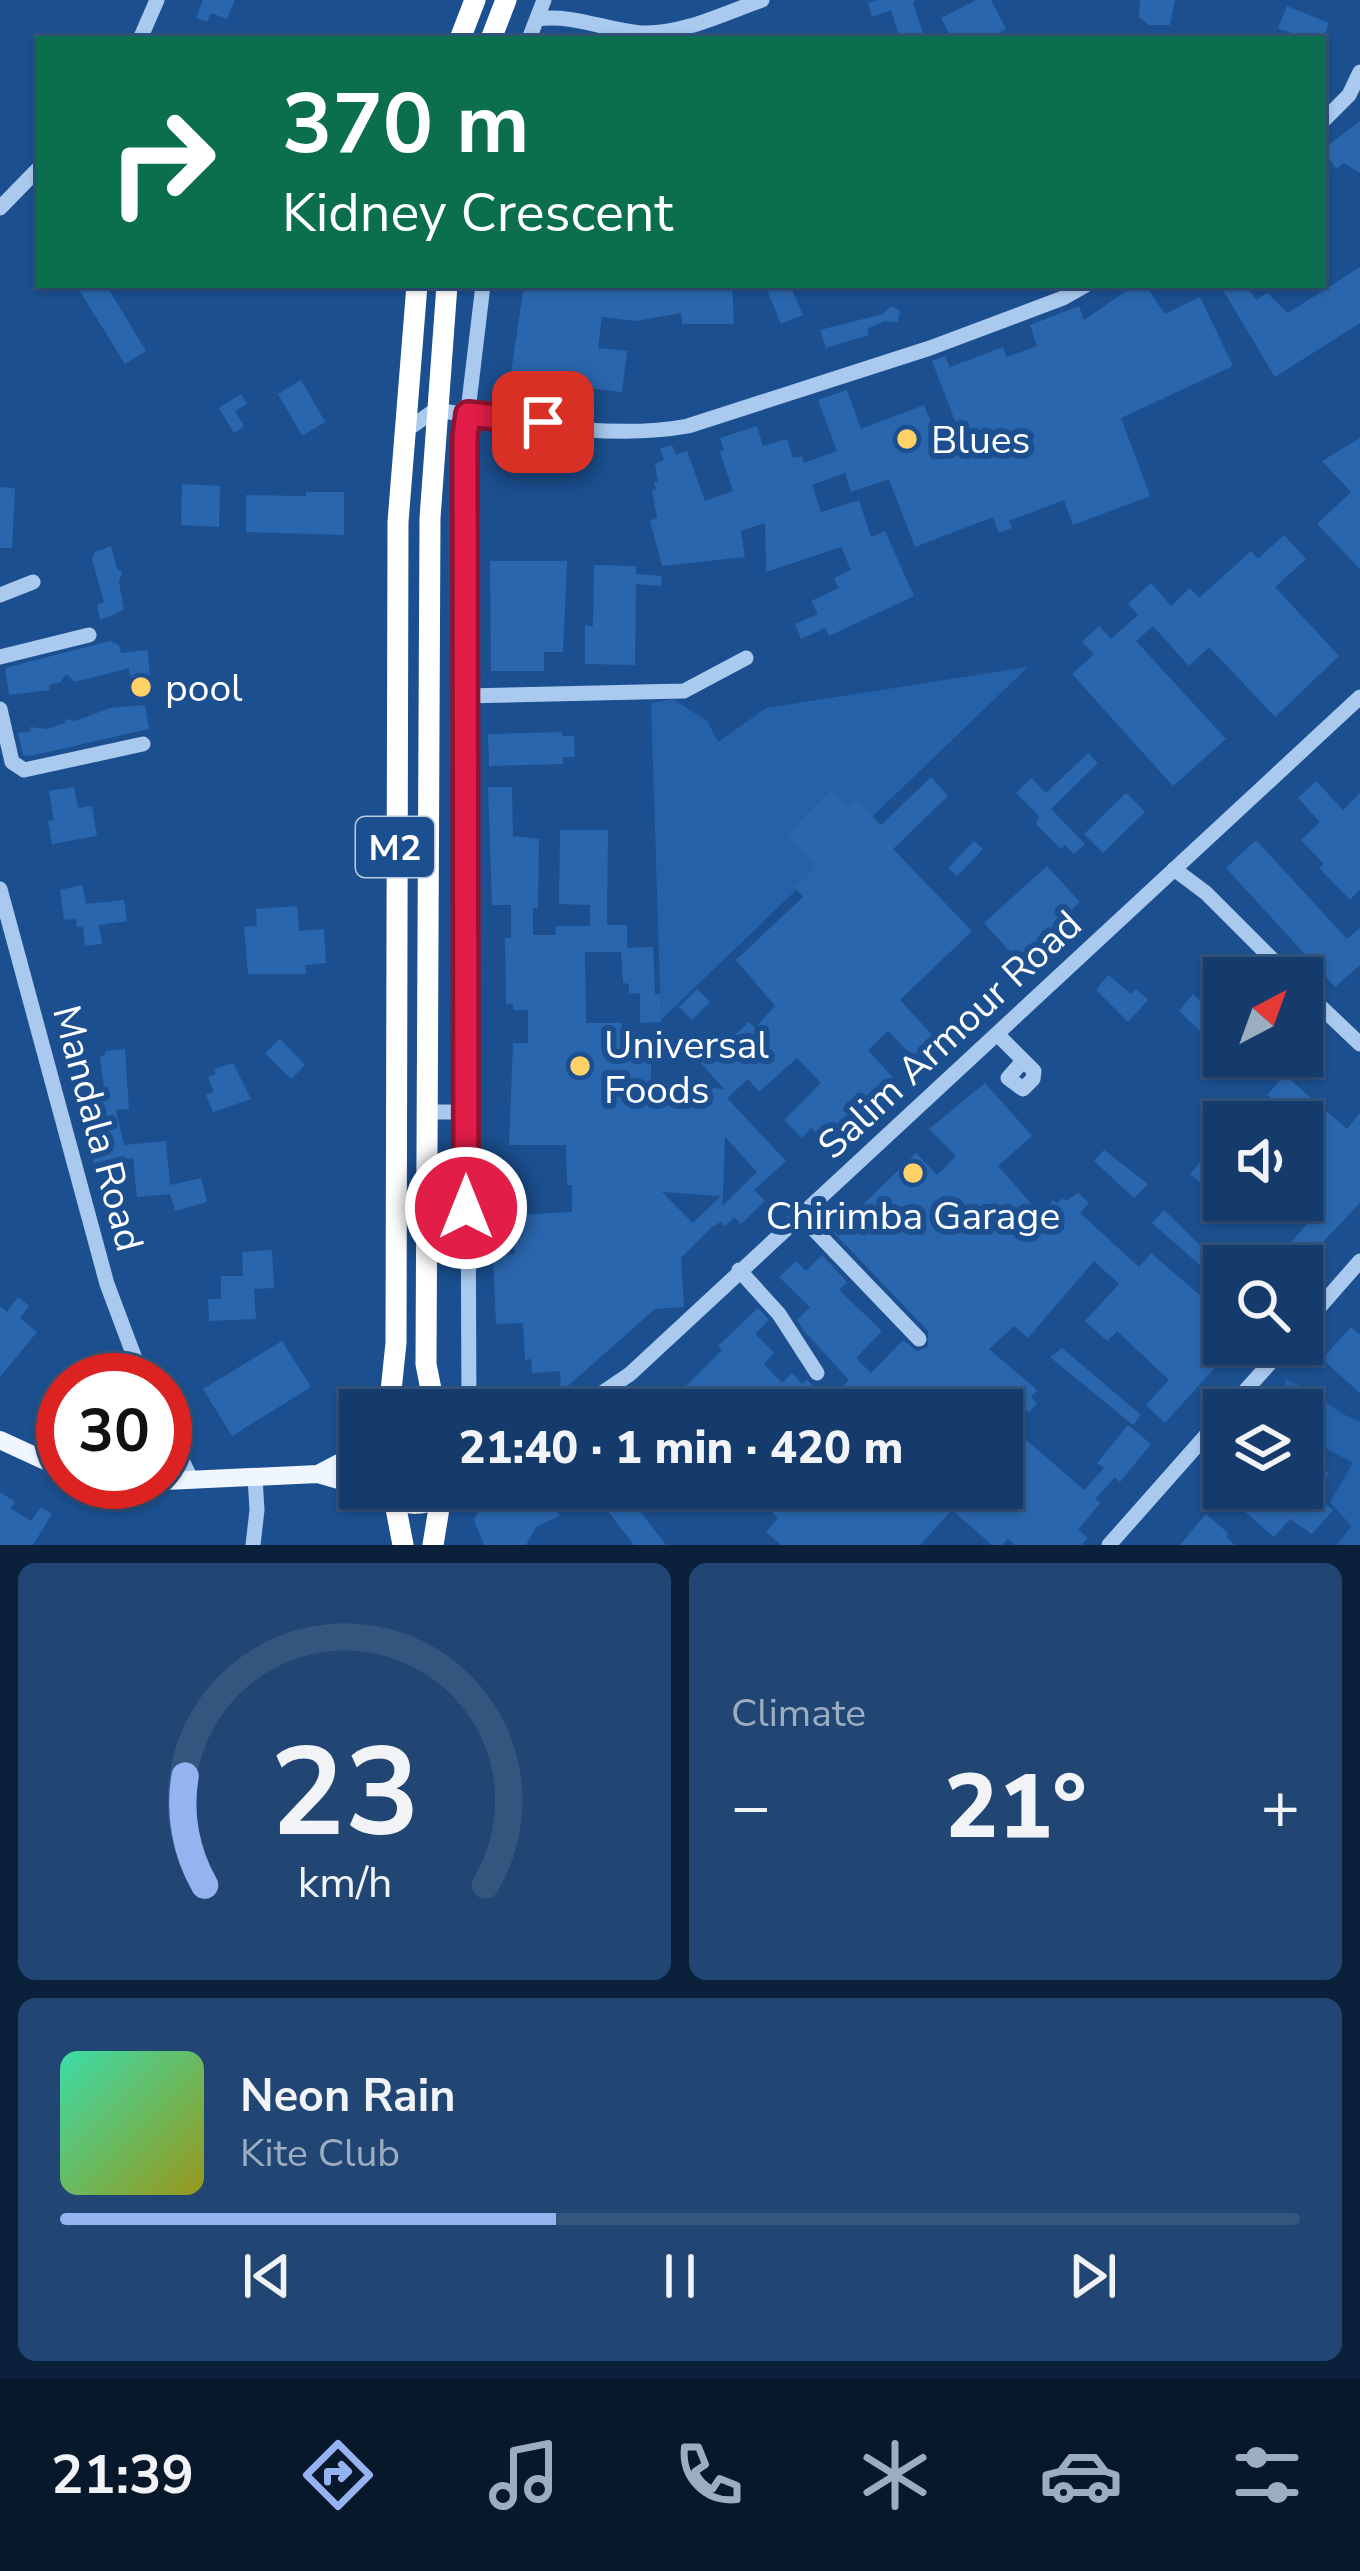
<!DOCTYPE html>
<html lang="en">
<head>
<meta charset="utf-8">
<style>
  :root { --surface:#143b6b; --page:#214673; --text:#f1f3f6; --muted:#9dadc1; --line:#33557e; --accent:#95b2f1 }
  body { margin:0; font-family:"Nunito Sans",sans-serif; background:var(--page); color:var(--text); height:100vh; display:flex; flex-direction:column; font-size:45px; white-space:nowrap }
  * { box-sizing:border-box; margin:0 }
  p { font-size:39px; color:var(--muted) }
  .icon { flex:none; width:66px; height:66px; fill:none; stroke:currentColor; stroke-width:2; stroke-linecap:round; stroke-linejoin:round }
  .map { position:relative; height:1545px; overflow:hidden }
  .drawer { display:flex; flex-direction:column; gap:18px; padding:18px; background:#0b203b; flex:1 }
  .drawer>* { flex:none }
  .top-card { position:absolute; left:36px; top:36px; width:1290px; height:252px; border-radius:0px; box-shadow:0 3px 9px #0004,0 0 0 3px var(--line); background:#0b6e4f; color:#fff; overflow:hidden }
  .needle { width:78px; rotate:41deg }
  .controls { position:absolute; left:1203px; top:957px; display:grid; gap:24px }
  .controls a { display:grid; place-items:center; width:120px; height:120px; border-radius:0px; background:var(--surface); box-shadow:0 3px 9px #0004,0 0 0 3px var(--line); font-size:60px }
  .speed { position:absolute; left:36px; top:1353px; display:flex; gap:24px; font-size:60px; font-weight:700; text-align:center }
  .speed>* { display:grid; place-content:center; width:156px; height:156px; border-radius:50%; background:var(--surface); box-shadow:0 3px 9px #0004,0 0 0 3px var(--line); line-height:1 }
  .speed .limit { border:18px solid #d22; background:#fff; color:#111 }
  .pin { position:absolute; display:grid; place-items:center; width:102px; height:102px; color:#fff; margin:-51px; border-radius:24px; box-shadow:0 6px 18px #0006 }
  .me { position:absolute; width:132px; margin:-66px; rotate:0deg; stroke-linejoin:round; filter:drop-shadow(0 0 9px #0008) }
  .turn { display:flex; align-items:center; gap:42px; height:252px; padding:0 48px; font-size:54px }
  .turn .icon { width:156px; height:156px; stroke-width:2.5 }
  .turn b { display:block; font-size:84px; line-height:102px }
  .big { font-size:90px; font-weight:800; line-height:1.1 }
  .drawer .widget { flex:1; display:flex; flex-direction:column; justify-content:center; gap:18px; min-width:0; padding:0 42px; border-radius:18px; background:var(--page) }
  .drawer .dial { align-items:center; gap:0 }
  .dial svg { height:312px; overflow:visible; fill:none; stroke:var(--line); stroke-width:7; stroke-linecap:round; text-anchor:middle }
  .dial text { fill:var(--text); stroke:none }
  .song { display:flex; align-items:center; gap:36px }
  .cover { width:144px; height:144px; border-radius:18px; background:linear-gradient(135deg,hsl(160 70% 55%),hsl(60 70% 35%)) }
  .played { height:12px; border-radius:6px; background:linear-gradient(90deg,var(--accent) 40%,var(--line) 40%) }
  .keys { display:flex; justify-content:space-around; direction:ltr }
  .heat { display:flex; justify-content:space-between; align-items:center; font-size:66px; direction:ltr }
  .drawer .tiles { flex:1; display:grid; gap:18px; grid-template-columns:1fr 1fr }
  .widget:last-child { grid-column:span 2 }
  .trip { position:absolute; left:339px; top:1389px; width:684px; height:120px; border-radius:0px; background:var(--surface); box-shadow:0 3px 9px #0004,0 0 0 3px var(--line); font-weight:800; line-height:120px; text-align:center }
  .menu { display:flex; height:192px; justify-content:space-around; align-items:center; background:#08182b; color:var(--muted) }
  .menu .icon { width:84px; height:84px }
  .menu .active { color:var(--accent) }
  .menu b { font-size:54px; color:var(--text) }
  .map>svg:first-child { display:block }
  .green { fill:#2461a8 }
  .building { fill:#2a66ad; fill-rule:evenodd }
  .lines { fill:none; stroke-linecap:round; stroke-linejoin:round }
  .minor { stroke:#a9c9ee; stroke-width:15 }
  .major { stroke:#f0f6ff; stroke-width:18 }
  .highway { stroke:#fff; stroke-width:21 }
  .route-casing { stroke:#92132f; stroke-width:30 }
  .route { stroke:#e11d48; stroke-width:21 }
  .poi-dot { fill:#ffd166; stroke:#1b4f8f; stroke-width:4.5 }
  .labels { text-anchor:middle; stroke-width:12; stroke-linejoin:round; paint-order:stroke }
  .shield { fill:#1b4f8f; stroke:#bbcadd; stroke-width:3 }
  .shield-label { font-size:36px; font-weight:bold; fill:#fff }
  .poi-label { font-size:39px; fill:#fff; stroke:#1b4f8f; text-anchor:start }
  .street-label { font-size:39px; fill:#fff; stroke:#1b4f8f }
</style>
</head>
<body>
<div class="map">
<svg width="1360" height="1545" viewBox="0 0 1360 1545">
  <rect width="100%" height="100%" fill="#1b4f8f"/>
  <path class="green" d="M 1028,667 L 661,1020 L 651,703 L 673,699 L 707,721 L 718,742 L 766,708 Z
    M 1286,1380 C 1315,1390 1332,1411 1360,1422 L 1360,1545 L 1337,1545 L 1351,1526 L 1330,1502 L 1353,1463 L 1318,1444 L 1302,1430 L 1302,1410 L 1283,1393 Z"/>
  <path class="building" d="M 203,0 L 235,0 L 227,19 L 211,13 L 207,22 L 196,18 Z
    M 877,0 L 916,0 L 913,3 L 925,39 L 900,39 L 891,10 L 872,17 L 868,3 Z
    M 976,0 L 991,0 L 1006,29 L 988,39 L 952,39 L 941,18 Z
    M 1140,0 L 1175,0 L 1170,25 L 1149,25 L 1139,17 Z
    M 1287,6 L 1329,23 L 1323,39 L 1307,39 L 1278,28 Z
    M 1360,121 L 1360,173 L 1344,163 L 1336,169 L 1323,149 Z
    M 1360,267 L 1360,323 L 1275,377 L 1220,285 L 1246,285 L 1256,300 L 1267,293 L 1288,313 Z
    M 76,285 L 106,285 L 146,351 L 125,364 Z
    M 524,285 L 600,285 L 648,290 L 648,285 L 732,285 L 734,324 L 682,324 L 681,313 L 636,321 L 602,317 L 598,348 L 627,351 L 622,392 L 510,379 Z
    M 765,285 L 790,285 L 803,315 L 781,324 Z
    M 1135,285 L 1145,285 L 1165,314 L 1200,297 L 1233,366 L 1121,418 L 1150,496 L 1073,525 L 1064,500 L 1009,521 L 1012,528 L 999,533 L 993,517 L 915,547 L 889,479 L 851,492 L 845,473 L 812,485 L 821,512 L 859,500 L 871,537 L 885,531 L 914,596 L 829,636 L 825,628 L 801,639 L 795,624 L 818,614 L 811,601 L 839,588 L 834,578 L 851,570 L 841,547 L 766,572 L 765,523 L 741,531 L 745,557 L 662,566 L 650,521 L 657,518 L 652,491 L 656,489 L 654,482 L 658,481 L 655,464 L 664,460 L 660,449 L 672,445 L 676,455 L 687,451 L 705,501 L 733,491 L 720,452 L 724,450 L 720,438 L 757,426 L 763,446 L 787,439 L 793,458 L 802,456 L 804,463 L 837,451 L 818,400 L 847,390 L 861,429 L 924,405 L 943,452 L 964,444 L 932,361 L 945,356 L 950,367 L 1003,347 L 1007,357 L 1037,346 L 1030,325 L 1079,306 L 1084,320 Z
    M 891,306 L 900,311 L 898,322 L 884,321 L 867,329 L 869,335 L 826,348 L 820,330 L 883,314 Z
    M 301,380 L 325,422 L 302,436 L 278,394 Z
    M 241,394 L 247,404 L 235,411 L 244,426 L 234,433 L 219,408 Z
    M 1360,438 L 1360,569 L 1317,524 L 1351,492 L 1322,461 Z
    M 182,484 L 220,486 L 219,527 L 181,525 Z
    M 0,487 L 15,488 L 12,548 L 0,548 Z
    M 306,492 L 344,492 L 344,535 L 246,532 L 246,495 L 306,496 Z
    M 1284,535 L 1306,559 L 1275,587 L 1339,656 L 1275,717 L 1209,647 L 1189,666 L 1153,626 L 1136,641 L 1226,739 L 1173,786 L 1072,674 L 1094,654 L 1082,642 L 1099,626 L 1111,639 L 1138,615 L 1128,604 L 1151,583 L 1171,606 L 1190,588 L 1199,598 L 1251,551 L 1258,559 Z
    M 111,546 L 117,569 L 122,572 L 119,582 L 124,610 L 100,620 L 97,605 L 104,602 L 92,559 L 95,552 Z
    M 490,561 L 567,561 L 563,652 L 544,652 L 544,671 L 491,671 Z
    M 594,565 L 636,566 L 636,574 L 662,576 L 661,586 L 636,584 L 635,665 L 585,664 L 585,625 L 593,626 Z
    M 110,641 L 119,645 L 121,653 L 148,650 L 151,697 L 135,701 L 129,668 L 75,682 L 66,674 L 61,682 L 50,685 L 49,690 L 9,695 L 5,668 Z
    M 145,705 L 149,729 L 30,756 L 23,755 L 18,733 L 31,731 L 30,727 L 47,729 L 65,723 L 65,719 L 75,721 L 110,708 Z
    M 562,732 L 562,736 L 574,736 L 575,757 L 563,757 L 563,764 L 489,766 L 488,734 Z
    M 1088,753 L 1098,763 L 1051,809 L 1085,844 L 1074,854 L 1065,845 L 1061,849 L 1036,824 L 1039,816 L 1016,793 L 1031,778 L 1046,793 Z
    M 931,777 L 948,796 L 893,849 L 972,931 L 900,1000 L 934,1037 L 913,1057 L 888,1031 L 868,1050 L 896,1081 L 869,1107 L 865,1102 L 827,1143 L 811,1128 L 802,1138 L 784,1120 L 821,1083 L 797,1058 L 759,1092 L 748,1079 L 727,1098 L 786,1161 L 754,1190 L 765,1201 L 741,1224 L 734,1217 L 725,1226 L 721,1222 L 712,1227 L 681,1258 L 684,1307 L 655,1309 L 561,1392 L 560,1371 L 532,1373 L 531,1359 L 525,1360 L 523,1323 L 496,1324 L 493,1256 L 515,1254 L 513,1215 L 572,1212 L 572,1185 L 567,1185 L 566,1145 L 509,1145 L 513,1043 L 528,1043 L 528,1010 L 513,1010 L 513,1004 L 506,1004 L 505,938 L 511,938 L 511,905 L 492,905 L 488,787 L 512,787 L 513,836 L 539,839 L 538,908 L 533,908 L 533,935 L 556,935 L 555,926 L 590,926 L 590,905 L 559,904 L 560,830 L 608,830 L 607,925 L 627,925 L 627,948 L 653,947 L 655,994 L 660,994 L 661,1022 L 640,1023 L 640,993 L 629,994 L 629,984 L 623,983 L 621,952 L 585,952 L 586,1023 L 622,1023 L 622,1047 L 651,1048 L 651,1084 L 724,1089 L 699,1061 L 708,1053 L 711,1057 L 749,1022 L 755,1028 L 775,1006 L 736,960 L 803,897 L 795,888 L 817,867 L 787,835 L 831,790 L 849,807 L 856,800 L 881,825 ZM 725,1137 L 757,1172 L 722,1206 L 723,1194 ZM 662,1192 L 721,1196 L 693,1223 Z
    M 1316,781 L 1343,810 L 1360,793 L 1360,889 L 1350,900 L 1319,868 L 1324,864 L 1301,840 L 1320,822 L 1298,798 Z
    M 74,787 L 78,808 L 92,806 L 97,836 L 52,844 L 48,821 L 54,820 L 49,791 Z
    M 1126,793 L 1145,812 L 1103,853 L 1084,834 Z
    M 1256,840 L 1347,939 L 1360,928 L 1360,965 L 1335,987 L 1226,868 Z
    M 974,841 L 983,849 L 957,876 L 948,868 Z
    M 1047,866 L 1080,902 L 1017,959 L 984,923 Z
    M 82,885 L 86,904 L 124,900 L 127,921 L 99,925 L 102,944 L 85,946 L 83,926 L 77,927 L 76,919 L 64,920 L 60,890 Z
    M 297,906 L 299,931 L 324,929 L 326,963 L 305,965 L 306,974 L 248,974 L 244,927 L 257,926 L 256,909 Z
    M 1108,975 L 1131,994 L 1136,989 L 1148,1000 L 1128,1022 L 1096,990 Z
    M 1224,981 L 1224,1054 L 1179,1011 L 1193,994 L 1203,1003 Z
    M 697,989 L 710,1002 L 692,1020 L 679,1007 Z
    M 280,1039 L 305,1065 L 291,1079 L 265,1053 Z
    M 125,1049 L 129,1109 L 116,1110 L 124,1145 L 166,1141 L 170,1185 L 201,1178 L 207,1202 L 175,1211 L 170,1194 L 137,1197 L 133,1158 L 109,1164 L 111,1171 L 96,1174 L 91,1150 L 100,1148 L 99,1139 L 110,1137 L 104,1111 L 99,1112 L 98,1097 L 105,1096 L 100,1056 L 105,1055 L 105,1051 Z
    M 233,1063 L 251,1099 L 213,1112 L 206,1095 L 214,1092 L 208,1077 L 216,1074 L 214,1069 Z
    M 1285,1075 L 1347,1129 L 1360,1113 L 1360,1203 L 1300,1266 L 1282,1253 L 1321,1207 L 1308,1196 L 1315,1188 L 1302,1176 L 1302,1122 L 1284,1122 L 1290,1115 L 1267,1095 Z
    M 985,1083 L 1032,1136 L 998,1166 L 1041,1215 L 1053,1200 L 1057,1204 L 1062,1198 L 1066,1201 L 1078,1193 L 1089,1203 L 1080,1213 L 1139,1267 L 1151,1253 L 1224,1316 L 1224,1344 L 1236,1344 L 1165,1423 L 1146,1405 L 1169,1380 L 1117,1331 L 1107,1341 L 1085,1321 L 1119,1284 L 1094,1261 L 1028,1338 L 1014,1326 L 989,1349 L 1037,1390 L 1031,1397 L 1037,1403 L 1029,1413 L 1022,1407 L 1008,1424 L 1084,1490 L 1104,1468 L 1097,1463 L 1128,1425 L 1151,1444 L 1120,1482 L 1115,1477 L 1095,1499 L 1100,1503 L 1078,1530 L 1088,1538 L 1082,1545 L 1015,1545 L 1008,1539 L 1002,1545 L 992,1545 L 952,1510 L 920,1545 L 781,1545 L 766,1532 L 778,1518 L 749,1488 L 1002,1488 L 1002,1410 L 686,1410 L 674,1398 L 722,1350 L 718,1346 L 758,1308 L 769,1320 L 755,1334 L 774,1353 L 764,1364 L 782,1383 L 792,1373 L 802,1384 L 807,1380 L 828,1400 L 849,1380 L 805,1332 L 797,1320 L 810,1307 L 779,1277 L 796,1261 L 806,1271 L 822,1255 L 847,1282 L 839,1290 L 882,1331 L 856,1358 L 871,1373 L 903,1340 L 917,1351 L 928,1347 L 928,1331 L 834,1233 L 916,1153 L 937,1175 L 956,1156 L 929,1129 Z
    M 1224,1135 L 1224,1175 L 1210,1191 L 1190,1174 Z
    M 1104,1150 L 1148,1184 L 1134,1198 L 1094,1161 Z
    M 1164,1210 L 1224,1269 L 1224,1286 L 1152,1223 Z
    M 272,1250 L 274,1288 L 254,1289 L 256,1319 L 209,1321 L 208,1299 L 221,1299 L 221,1276 L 243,1276 L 242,1252 Z
    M 18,1297 L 29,1306 L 20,1318 L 37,1332 L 0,1377 L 0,1306 L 7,1312 Z
    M 1351,1327 L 1360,1335 L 1360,1393 L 1322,1359 Z
    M 282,1341 L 311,1387 L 232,1436 L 203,1389 Z
    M 1062,1348 L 1141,1415 L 1133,1425 L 1050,1357 Z
    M 1302,1451 L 1329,1474 L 1312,1494 L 1333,1510 L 1312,1534 L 1290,1519 L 1274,1537 L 1218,1488 L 1302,1488 Z
    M 523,1488 L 547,1488 L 559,1516 L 536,1527 L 526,1545 L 484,1545 L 474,1520 L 483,1504 Z
    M 590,1488 L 622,1488 L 666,1545 L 634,1545 Z
    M 652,1488 L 700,1488 L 671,1512 Z
    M 0,1492 L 15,1502 L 10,1508 L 31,1521 L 41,1507 L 52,1514 L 33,1545 L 0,1545 Z
    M 1206,1514 L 1229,1534 L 1226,1537 L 1235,1545 L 1180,1545 Z"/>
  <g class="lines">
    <path class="minor" d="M 537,19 C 574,14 605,30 641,33 C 681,35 725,13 762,0
      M 140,39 L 157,0
      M 529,39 L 544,0
      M 1323,121 L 1349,95 L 1360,72
      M 0,208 L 39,168
      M 404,432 L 435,410 C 516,421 607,441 688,426 L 930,348 L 1063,298 L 1086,285
      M 0,595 L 33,582
      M 0,657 L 89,635
      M 464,696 L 684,691 L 746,658
      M 0,709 L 12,762 L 24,770 L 143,744
      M 1174,869 L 1206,893 L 1291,978
      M 0,889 L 107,1284 L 143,1380
      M 1302,989 L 1360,1044
      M 997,1034 L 1034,1071 L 1033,1079 L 1023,1089 L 1008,1078 L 1023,1061
      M 427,1112 L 466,1112
      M 802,1217 L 919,1339
      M 739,1270 L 779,1314 L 817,1373
      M 1302,1327 L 1360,1261
      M 469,1410 L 465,436 L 483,285
      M 577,1410 L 630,1374 L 1360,697
      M 1228,1410 L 1287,1344
      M 165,1425 L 192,1481
      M 253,1545 L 257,1510 L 255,1477
      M 1109,1545 L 1224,1415"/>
    <path class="major" d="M 0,1440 L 63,1469
      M 318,1474 L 360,1452
      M 165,1481 L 318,1474 L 360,1486"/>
    <path class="highway" d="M 460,39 L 475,0
      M 491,39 L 506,0
      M 389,1410 L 396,1343 L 398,522 L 417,285
      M 435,1410 L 426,1364 L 430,518 L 447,285
      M 383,1488 C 403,1509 429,1508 450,1488
      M 394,1498 L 403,1545
      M 433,1545 L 441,1496"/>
  </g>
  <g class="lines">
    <defs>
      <path id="route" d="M 466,1208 L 465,436 L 468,414 L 543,422"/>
    </defs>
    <use href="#route" class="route-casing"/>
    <use href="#route" class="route"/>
  </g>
  <g class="poi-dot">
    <circle cx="907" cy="439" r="12"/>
    <circle cx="141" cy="687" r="12"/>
    <circle cx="580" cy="1066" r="12"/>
    <circle cx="913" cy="1173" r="12"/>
  </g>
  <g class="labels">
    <rect class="shield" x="356" y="817" width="78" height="60" rx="9"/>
    <g class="shield-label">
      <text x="395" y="860">M2</text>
    </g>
    <g class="poi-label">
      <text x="931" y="453">Blues</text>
      <text x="165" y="701">pool</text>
      <text x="604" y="1058">Universal<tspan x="604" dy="45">Foods</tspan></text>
      <text x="913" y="1229" text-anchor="middle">Chirimba Garage</text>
    </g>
    <g class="street-label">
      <text transform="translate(949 1034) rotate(-43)" y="14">Salim Armour Road</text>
      <text transform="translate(99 1128) rotate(75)" y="14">Mandala Road</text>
    </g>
  </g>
</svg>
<div class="controls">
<a><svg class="needle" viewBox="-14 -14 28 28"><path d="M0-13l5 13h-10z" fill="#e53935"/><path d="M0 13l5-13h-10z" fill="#9dadc1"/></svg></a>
<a><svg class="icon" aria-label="sound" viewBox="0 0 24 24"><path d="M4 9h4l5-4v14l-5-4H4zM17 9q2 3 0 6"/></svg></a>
<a><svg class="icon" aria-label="search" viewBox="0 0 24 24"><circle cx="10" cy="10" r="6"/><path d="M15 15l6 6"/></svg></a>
<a><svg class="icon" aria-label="layers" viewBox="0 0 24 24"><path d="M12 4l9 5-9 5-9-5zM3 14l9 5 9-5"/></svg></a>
</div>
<div class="speed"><div class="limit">30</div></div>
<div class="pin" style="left:543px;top:422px;background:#d93025"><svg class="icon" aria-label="arrive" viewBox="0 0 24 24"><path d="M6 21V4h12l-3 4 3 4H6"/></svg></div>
<svg class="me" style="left:466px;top:1208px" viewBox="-20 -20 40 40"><circle r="17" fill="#e11d48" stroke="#fff" stroke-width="3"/><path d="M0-11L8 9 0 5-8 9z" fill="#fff"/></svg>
<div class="trip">21:40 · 1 min · 420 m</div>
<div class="top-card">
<div class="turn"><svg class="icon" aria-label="right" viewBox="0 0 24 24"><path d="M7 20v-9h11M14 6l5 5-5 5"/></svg><div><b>370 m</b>Kidney Crescent</div></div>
</div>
</div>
<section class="drawer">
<div class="tiles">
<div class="widget dial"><svg viewBox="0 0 100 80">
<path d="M14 69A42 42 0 1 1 86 69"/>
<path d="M14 69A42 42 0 0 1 9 41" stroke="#95b2f1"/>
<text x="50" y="56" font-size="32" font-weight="700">23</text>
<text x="50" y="72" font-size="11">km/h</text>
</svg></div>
<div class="widget"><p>Climate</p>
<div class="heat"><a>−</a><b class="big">21°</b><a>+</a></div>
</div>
<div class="widget">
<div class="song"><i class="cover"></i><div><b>Neon Rain</b><p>Kite Club</p></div></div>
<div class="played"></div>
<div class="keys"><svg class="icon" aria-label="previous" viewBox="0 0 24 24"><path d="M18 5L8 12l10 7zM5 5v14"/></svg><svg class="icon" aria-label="pause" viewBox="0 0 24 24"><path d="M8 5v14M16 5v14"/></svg><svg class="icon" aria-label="next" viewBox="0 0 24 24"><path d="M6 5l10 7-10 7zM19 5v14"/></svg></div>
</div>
</div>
</section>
<nav class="menu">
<b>21:39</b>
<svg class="icon active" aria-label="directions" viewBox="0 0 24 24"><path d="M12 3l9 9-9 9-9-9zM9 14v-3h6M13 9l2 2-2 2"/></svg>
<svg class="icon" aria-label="music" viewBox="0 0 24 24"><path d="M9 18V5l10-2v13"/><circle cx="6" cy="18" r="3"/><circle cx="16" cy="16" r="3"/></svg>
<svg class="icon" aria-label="phone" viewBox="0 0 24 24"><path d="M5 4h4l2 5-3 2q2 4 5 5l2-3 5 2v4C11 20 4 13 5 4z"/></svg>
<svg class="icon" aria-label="climate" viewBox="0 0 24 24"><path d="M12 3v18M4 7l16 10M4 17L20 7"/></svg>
<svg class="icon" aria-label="car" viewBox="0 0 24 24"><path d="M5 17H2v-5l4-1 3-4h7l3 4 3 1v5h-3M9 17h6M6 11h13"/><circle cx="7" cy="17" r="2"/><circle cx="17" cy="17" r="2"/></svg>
<svg class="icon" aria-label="filters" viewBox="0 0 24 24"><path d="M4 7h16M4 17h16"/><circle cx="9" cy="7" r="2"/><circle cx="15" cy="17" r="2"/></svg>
</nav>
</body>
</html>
